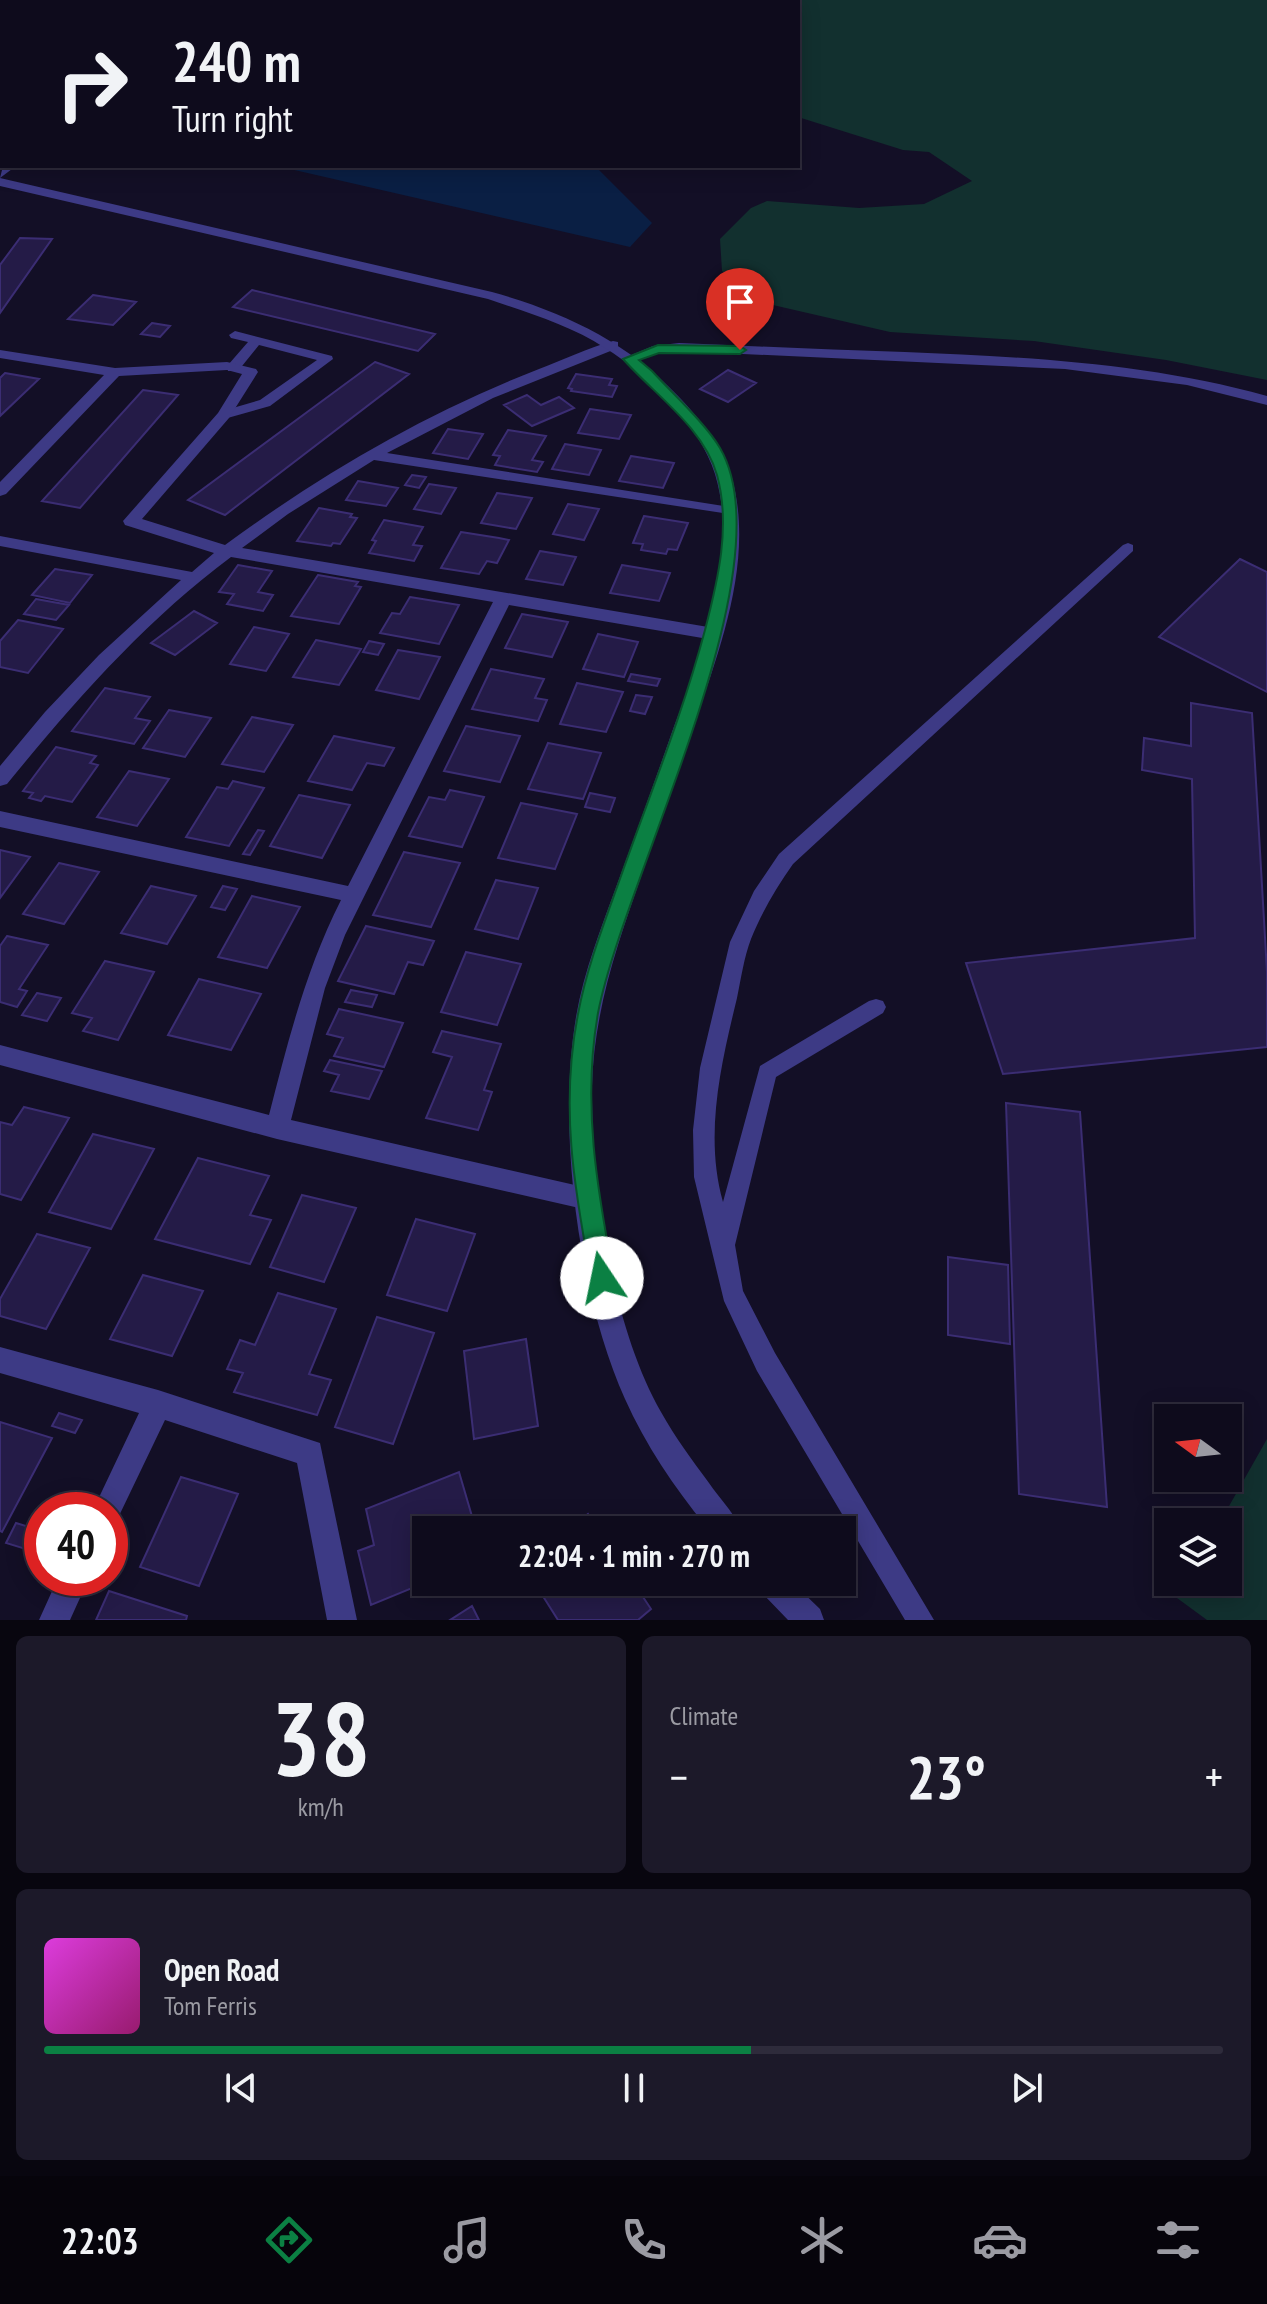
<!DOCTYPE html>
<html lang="en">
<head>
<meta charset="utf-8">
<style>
  :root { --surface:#0e0b1c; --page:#1c1929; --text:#f1f3f6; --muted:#9b9ba3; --line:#2e2b3b; --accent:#0b8043 }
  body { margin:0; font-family:"PT Sans Narrow",sans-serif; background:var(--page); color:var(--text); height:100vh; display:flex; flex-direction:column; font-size:30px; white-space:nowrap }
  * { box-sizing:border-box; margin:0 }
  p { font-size:26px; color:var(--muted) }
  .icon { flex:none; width:44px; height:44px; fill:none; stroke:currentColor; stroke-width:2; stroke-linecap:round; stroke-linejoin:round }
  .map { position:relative; height:1620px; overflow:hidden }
  .sheet { display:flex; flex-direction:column; gap:16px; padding:16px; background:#08060f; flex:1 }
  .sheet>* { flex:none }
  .top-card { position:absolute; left:0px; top:0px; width:800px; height:168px; box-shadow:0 4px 20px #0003,0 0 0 2px var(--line); background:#0e0b1c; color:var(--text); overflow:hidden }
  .needle { width:52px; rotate:285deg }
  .fabs { position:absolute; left:1154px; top:1404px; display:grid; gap:16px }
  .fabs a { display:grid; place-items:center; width:88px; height:88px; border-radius:0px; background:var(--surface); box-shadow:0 4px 20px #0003,0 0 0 2px var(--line); font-size:40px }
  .speed { position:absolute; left:24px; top:1492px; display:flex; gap:16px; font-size:40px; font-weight:700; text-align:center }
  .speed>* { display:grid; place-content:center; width:104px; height:104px; border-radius:50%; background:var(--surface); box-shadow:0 4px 20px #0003,0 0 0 2px var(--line); line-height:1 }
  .speed .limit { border:12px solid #d22; background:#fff; color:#111 }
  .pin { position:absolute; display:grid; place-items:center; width:68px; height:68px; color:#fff; margin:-82px -34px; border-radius:50% 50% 50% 0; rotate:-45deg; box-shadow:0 0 8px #0007 }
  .pin .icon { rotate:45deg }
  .me { position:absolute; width:88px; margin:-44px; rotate:349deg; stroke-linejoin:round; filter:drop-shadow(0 0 6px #0008) }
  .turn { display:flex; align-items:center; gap:28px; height:168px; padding:0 40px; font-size:36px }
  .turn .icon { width:104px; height:104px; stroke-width:2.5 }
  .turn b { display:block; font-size:56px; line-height:68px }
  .big { font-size:60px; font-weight:600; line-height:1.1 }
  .sheet .card { flex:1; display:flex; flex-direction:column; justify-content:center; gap:12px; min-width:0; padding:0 28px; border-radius:12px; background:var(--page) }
  .sheet .dial { align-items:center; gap:0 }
  .dial b { font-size:104px; line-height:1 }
  .song { display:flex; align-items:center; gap:24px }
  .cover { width:96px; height:96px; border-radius:12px; background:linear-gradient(135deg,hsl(300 70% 55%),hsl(320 70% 35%)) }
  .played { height:8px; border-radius:4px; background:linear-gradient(90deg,var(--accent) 60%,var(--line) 60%) }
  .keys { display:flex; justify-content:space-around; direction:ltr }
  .heat { display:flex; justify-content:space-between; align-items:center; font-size:44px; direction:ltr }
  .sheet .tiles { flex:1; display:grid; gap:16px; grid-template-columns:1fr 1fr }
  .card:last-child { grid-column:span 2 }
  .trip { position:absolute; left:412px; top:1516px; width:444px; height:80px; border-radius:0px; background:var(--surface); box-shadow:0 4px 20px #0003,0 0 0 2px var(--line); font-weight:600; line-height:80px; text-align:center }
  .menu { display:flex; height:128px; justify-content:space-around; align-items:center; background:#06040b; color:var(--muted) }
  .menu .icon { width:56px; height:56px }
  .menu .current { color:var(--accent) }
  .menu b { font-size:36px; color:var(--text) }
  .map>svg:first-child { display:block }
  .green { fill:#12302f }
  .water { fill:#0a1f44 }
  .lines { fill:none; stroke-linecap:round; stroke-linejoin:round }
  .stream { fill:#0a1f44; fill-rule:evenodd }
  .building { fill:#241b47; stroke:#3b2d73; stroke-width:2 }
  .service { fill:#3d3a85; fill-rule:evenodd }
  .minor { fill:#3d3a85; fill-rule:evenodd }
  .tertiary { fill:#3d3a85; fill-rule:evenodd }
  .route { fill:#0b8043; stroke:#07532c; stroke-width:2 }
</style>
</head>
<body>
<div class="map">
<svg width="1267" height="1620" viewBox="0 0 1267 1620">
  <rect width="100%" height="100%" fill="#130f26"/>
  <path class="green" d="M 681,0 L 1267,0 L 1267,380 L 1166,360 L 1034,341 L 890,332 L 760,302 L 722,271 L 720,239 L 751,208 L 767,201 L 859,208 L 924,204 L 972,181 L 929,152 L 903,150 L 798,117 L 798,2 Z
    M 1267,1439 L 1267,1620 L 1207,1620 L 1177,1598 L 1186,1582 L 1228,1582 L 1228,1522 L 1220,1522 Z"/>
  <path class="water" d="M 277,166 L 595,166 L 652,223 L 630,247 Z"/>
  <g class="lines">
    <path class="stream" d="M 570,0 L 576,0 L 575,2 L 569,2 Z"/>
  </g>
  <path class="building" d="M 20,238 L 52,239 L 0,313 L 0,265 Z
    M 252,290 L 435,334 L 418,351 L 233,307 Z
    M 93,295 L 136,302 L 113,325 L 68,319 Z
    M 152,323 L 170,326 L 160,337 L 141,334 Z
    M 375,362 L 409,374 L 225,515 L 188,500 Z
    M 728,370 L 756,383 L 728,402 L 700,389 Z
    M 5,373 L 39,379 L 0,416 L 0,378 Z
    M 576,374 L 612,379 L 609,385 L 617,386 L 612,397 L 571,391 L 572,389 L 568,388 Z
    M 143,390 L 178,395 L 80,508 L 42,501 Z
    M 527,395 L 541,405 L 559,397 L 574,408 L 532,426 L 504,405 Z
    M 590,409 L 631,415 L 619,439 L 578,433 Z
    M 448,429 L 483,434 L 468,459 L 433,453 Z
    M 508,430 L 546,436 L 532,460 L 543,462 L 537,472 L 495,465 L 500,456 L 493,455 Z
    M 565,444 L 601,450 L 589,475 L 552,469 Z
    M 631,456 L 674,463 L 663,488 L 619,481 Z
    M 412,475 L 426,477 L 419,488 L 405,485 Z
    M 358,481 L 398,488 L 386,506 L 346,500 Z
    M 429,484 L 456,488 L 441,514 L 414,509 Z
    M 497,493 L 532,498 L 516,529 L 481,523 Z
    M 568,504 L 599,509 L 584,540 L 553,534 Z
    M 319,508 L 352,514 L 350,517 L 357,518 L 340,544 L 333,543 L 331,546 L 297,541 Z
    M 644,516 L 688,523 L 677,550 L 668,549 L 666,554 L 641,550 L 643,544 L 633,543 Z
    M 384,520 L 423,527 L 413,545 L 422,546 L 414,561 L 369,553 L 376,541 L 372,540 Z
    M 461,532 L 499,538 L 509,540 L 497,563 L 487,561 L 479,574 L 441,568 Z
    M 540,551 L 576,557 L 563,585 L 526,579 Z
    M 1240,559 L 1267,572 L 1267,692 L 1159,637 Z
    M 238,565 L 272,571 L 258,592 L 273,595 L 263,611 L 227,604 L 234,594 L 219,592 Z
    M 622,565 L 670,573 L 659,601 L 610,593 Z
    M 55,569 L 92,575 L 70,603 L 32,595 Z
    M 318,575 L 358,582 L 355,586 L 361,587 L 339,624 L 291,616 Z
    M 410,597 L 459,605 L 439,644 L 380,633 L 392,613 L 400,614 Z
    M 36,599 L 69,605 L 56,620 L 24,614 Z
    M 194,611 L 217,623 L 175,655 L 151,643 Z
    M 522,614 L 568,622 L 552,657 L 505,648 Z
    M 18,620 L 63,629 L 28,673 L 0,667 L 0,641 Z
    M 254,627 L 289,634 L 266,671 L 230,664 Z
    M 598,634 L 638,642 L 624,677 L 583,669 Z
    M 316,640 L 361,649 L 339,685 L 293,677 Z
    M 369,641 L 384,644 L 378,655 L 363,652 Z
    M 398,650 L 440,657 L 419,699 L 376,690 Z
    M 491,669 L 544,679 L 535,698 L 547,700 L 538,721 L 472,709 Z
    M 631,674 L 660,679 L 657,686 L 628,681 Z
    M 577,683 L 623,692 L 606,732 L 560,724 Z
    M 105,688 L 150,697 L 135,718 L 150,721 L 134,744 L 72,731 Z
    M 636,695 L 652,697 L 645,714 L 630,711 Z
    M 1191,703 L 1252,713 L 1267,972 L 1267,1047 L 1003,1074 L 966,963 L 1195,938 L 1192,779 L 1142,770 L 1144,738 L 1191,746 Z
    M 169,710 L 211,718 L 185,757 L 143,748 Z
    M 252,717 L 293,725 L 264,772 L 222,764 Z
    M 466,726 L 520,736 L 500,782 L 444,771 Z
    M 334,736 L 394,748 L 384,766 L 367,763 L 352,790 L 308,781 Z
    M 548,743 L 601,753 L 583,799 L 528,789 Z
    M 56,747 L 96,756 L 90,763 L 98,765 L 72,802 L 45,796 L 41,801 L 29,798 L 33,793 L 23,791 Z
    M 129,771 L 169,779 L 137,826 L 97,817 Z
    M 233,781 L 264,788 L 229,846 L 186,837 L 217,787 L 228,789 Z
    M 450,790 L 484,797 L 462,847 L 409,836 L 429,797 L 445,800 Z
    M 590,793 L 615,798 L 610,812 L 585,807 Z
    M 299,795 L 350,805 L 322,858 L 270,846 Z
    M 521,803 L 577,814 L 555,869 L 498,858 Z
    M 258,830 L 264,831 L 250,855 L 243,854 Z
    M 0,850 L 30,857 L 0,898 Z
    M 404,852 L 460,863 L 431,927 L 373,915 Z
    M 59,863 L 99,872 L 64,924 L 23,914 Z
    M 496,880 L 538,888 L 518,939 L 475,929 Z
    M 151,886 L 196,896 L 167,944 L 121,933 Z
    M 223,886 L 237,889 L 225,910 L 211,907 Z
    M 252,896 L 300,907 L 267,968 L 218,957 Z
    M 366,926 L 434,941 L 423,965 L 408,962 L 394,994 L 338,981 Z
    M 7,936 L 48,945 L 19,989 L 27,991 L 17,1007 L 0,1002 L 0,946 Z
    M 466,952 L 521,964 L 497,1025 L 441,1012 Z
    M 105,961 L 154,972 L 118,1040 L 83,1031 L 92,1018 L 72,1013 Z
    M 199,979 L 261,994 L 231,1050 L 168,1035 Z
    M 351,990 L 377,995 L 372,1007 L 345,1002 Z
    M 37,993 L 61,998 L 47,1021 L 22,1015 Z
    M 339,1009 L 403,1023 L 384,1067 L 334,1056 L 343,1038 L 327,1034 Z
    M 442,1031 L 501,1044 L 484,1090 L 492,1092 L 478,1130 L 426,1118 L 452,1057 L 433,1052 Z
    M 330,1060 L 382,1071 L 369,1099 L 331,1091 L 339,1075 L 324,1071 Z
    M 1006,1103 L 1080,1112 L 1107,1507 L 1019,1494 Z
    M 24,1107 L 69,1118 L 21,1200 L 0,1194 L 0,1122 L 12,1125 Z
    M 93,1134 L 154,1149 L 111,1229 L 49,1212 Z
    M 198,1158 L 269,1176 L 250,1215 L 271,1220 L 250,1264 L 155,1239 Z
    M 302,1195 L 356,1208 L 324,1282 L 270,1267 Z
    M 416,1219 L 475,1234 L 447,1311 L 387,1295 Z
    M 37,1234 L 90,1248 L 46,1329 L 0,1316 L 0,1299 Z
    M 948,1257 L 1008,1265 L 1010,1344 L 948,1335 Z
    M 143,1275 L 203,1291 L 172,1356 L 110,1339 Z
    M 278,1293 L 336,1309 L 309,1374 L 331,1380 L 317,1415 L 234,1392 L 243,1373 L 227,1369 L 240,1340 L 255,1345 Z
    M 377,1317 L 434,1333 L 393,1444 L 335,1427 Z
    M 526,1339 L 538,1426 L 474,1439 L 464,1351 Z
    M 59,1413 L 82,1420 L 75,1433 L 52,1426 Z
    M 0,1422 L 52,1438 L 2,1532 L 0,1531 Z
    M 459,1472 L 476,1530 L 426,1530 L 426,1560 L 423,1561 L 427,1582 L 371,1605 L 358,1551 L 374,1545 L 366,1509 Z
    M 181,1477 L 238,1494 L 199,1586 L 140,1567 Z
    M 588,1514 L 599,1530 L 568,1530 Z
    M 16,1523 L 42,1531 L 42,1554 L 6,1543 Z
    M 534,1582 L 633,1582 L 651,1609 L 638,1620 L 558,1620 Z
    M 109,1591 L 187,1616 L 186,1620 L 96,1620 Z
    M 472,1606 L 479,1620 L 450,1620 Z"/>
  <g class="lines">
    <path class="service" d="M 235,331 L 332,356 L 333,359 L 270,406 L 224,419 L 219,418 L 219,412 L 260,400 L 317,360 L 259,345 L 238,371 L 228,371 L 228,365 L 248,342 L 231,338 L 229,335 Z
      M 1128,543 L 1133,545 L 1133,551 L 793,864 C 776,888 762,912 751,939 C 744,957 741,979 737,998 C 721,1064 704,1135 723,1202 L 760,1066 L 869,1001 L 876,999 L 883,1001 L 886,1007 L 883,1013 L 776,1077 L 735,1245 L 743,1291 L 775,1353 L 934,1620 L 905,1620 L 757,1371 L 724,1301 L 694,1177 L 693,1130 L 700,1068 L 730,942 L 754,891 L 779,854 L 1123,545 Z"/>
    <path class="minor" d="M 345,0 L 356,0 L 344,2 Z
      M 3,166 L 16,166 L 0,178 Z
      M 613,341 L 618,342 L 618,348 L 493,398 L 387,453 L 730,507 L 736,509 L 736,515 L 374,460 L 288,514 L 242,548 L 714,628 L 723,634 L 714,640 L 509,605 L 345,935 L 325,988 L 291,1120 L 588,1188 L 597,1191 L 600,1199 L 597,1207 L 588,1210 L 277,1139 L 0,1065 L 0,1045 L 269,1115 C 288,1041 306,969 341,900 L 0,827 L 0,811 L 348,886 L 493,602 L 231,557 C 145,621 74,702 7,784 L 0,786 L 0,766 L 45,712 L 99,655 L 181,580 L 0,546 L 0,536 L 192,572 L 214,553 L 125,525 L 123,521 L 218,413 L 242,374 L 227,370 L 119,376 L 6,494 L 0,496 L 0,482 L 104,375 L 0,358 L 0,350 L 115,368 L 227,362 L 256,369 L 258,372 L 229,418 L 142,519 L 225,545 C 323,473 426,413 539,369 C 563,360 588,348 613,341 Z
      M 679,343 C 754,346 829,350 905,352 C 1027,357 1148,363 1267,396 L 1267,405 L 1187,385 L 1065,369 L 679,351 L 660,353 L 629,363 L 622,359 L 653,346 Z
      M 0,1347 L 158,1390 L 320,1443 L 357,1620 L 327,1620 L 297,1463 L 165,1420 L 117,1520 L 110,1523 L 110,1510 L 93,1510 L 139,1413 L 0,1373 Z
      M 58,1578 L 89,1578 L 70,1620 L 39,1620 Z"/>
    <path class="tertiary" d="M 0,178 L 492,292 C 563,312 626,341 677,395 C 699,418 723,446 732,478 C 754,559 721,646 695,722 C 678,771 660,821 643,871 C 618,942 594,1010 592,1086 C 591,1184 612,1326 661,1412 C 675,1437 692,1460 709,1483 C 720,1499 734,1513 742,1530 L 709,1530 C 676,1490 646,1446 625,1399 C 578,1294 557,1130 576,1017 C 584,970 602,926 618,882 C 636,833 654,784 671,735 C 700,656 741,560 715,474 C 700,425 649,375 605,348 C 570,325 528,313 488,299 L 0,186 Z
      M 756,1582 L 792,1582 L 820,1609 L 824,1620 L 788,1620 L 761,1592 Z"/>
  </g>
  <path class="route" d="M 658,345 L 740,346 L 746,350 L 740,354 L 659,353 L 639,360 L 652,371 C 672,393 706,424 720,448 C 789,567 624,877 598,1013 C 582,1103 597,1189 614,1278 L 611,1286 L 602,1289 L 594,1286 L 591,1278 C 574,1187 560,1106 578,1014 C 587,966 605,921 621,876 C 650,794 683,713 705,630 C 718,580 731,526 717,475 C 704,428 654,394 623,359 Z"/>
</svg>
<div class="fabs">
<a><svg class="needle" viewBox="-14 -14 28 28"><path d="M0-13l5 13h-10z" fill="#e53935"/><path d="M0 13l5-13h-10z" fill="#9b9ba3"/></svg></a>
<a><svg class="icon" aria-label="layers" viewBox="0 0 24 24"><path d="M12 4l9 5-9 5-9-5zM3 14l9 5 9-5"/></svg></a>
</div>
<div class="speed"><div class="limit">40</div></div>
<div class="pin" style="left:740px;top:350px;background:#d93025"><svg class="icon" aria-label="arrive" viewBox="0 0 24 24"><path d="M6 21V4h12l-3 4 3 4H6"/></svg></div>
<svg class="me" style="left:602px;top:1278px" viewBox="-20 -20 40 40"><circle r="19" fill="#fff"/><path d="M0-13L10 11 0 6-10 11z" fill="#0b8043"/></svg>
<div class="trip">22:04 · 1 min · 270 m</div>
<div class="top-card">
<div class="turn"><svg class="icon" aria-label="right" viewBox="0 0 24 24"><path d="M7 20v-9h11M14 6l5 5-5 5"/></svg><div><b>240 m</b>Turn right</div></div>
</div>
</div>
<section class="sheet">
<div class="tiles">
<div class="card dial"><b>38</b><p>km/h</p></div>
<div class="card"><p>Climate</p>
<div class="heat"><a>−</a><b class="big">23°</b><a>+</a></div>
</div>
<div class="card">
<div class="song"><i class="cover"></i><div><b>Open Road</b><p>Tom Ferris</p></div></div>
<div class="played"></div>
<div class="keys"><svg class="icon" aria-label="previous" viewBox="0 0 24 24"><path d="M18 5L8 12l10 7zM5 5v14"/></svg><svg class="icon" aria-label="pause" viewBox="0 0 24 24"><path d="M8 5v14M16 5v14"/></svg><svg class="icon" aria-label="next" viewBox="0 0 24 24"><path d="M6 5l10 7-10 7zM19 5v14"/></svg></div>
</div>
</div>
</section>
<nav class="menu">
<b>22:03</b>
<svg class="icon current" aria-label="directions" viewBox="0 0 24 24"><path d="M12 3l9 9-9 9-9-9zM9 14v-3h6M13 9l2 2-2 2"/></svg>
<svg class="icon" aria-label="music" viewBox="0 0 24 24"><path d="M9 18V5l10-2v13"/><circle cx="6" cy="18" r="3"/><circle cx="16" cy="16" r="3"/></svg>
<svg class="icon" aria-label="phone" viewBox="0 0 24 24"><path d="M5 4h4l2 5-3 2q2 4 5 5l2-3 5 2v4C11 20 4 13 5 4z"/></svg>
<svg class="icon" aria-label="climate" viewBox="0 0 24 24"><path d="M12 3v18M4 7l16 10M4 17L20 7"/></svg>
<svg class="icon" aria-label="car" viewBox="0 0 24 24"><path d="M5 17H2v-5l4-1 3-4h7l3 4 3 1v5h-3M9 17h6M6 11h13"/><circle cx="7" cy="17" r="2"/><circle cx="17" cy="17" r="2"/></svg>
<svg class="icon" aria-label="filters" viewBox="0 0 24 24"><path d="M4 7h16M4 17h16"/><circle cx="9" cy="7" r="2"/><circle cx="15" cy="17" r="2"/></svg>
</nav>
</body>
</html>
